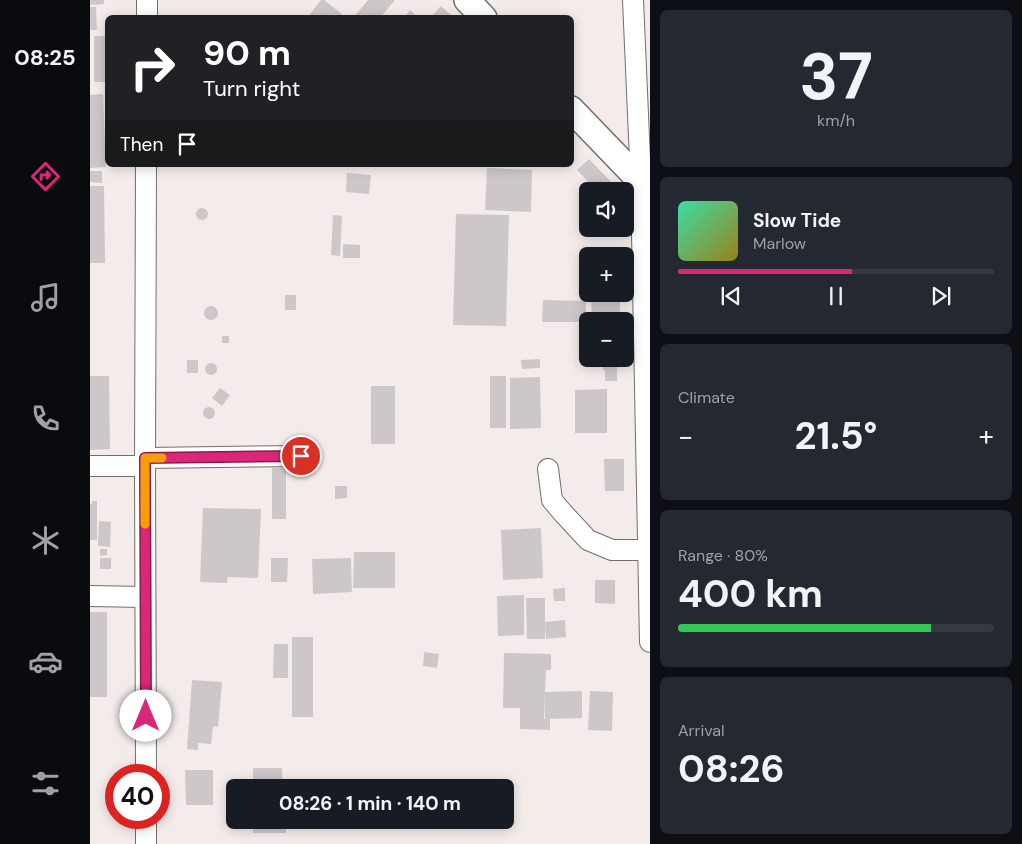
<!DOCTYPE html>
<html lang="en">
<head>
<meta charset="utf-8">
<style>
  :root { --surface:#171b24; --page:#242831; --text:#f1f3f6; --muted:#9ea1a6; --line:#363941; --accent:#db2777 }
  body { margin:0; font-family:"DM Sans",sans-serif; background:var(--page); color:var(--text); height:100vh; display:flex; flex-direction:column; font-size:19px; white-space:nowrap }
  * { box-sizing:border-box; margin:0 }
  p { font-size:16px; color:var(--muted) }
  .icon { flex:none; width:28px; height:28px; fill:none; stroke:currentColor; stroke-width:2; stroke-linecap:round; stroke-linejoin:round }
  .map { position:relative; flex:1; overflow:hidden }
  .drawer { display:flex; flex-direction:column; gap:10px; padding:10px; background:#0d0f14; width:372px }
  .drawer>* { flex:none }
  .top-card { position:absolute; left:15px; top:15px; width:469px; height:152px; border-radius:8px; box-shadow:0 2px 12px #0003; background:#202124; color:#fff; overflow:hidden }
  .fabs { position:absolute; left:489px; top:182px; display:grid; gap:10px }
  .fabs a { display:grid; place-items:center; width:55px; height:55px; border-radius:8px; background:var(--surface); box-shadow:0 2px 12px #0003; font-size:25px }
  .speed { position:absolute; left:15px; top:764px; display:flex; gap:10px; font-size:25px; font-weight:700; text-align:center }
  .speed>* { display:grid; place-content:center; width:65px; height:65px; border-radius:50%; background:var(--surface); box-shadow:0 2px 12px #0003; line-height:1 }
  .speed .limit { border:8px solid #d22; background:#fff; color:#111 }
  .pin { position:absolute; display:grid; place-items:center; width:42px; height:42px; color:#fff; margin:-21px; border:2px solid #fff; border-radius:50%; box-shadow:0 1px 5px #0007 }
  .me { position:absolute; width:55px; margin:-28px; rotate:0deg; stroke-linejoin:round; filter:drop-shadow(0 0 4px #0008) }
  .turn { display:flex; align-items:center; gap:18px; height:105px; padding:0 15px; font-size:22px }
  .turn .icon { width:65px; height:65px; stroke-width:2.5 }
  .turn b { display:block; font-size:35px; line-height:42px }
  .then { display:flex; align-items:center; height:48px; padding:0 15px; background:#0003; gap:10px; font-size:19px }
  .big { font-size:38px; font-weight:700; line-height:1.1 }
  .drawer .tile { flex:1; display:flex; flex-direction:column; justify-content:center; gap:8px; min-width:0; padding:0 18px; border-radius:8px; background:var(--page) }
  .drawer .dial { align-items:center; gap:0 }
  .dial b { font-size:65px; line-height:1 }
  .song { display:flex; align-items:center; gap:15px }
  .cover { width:60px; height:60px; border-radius:8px; background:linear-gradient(135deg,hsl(160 70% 55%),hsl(50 70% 35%)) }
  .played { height:5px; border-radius:2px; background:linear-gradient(90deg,var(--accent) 55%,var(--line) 55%) }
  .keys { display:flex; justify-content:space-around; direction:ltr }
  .heat { display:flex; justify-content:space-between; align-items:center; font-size:28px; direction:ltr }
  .charge { height:8px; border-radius:4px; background:linear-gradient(90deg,#34c759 80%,var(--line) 0) }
  .trip { position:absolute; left:136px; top:779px; width:288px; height:50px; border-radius:8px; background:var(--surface); box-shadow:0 2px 12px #0003; font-weight:700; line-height:50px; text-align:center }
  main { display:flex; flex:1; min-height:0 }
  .menu { display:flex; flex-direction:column; width:90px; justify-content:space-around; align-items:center; background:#090b0e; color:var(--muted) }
  .menu .icon { width:35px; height:35px }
  .menu .active { color:var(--accent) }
  .menu b { font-size:22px; color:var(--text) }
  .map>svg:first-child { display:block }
  .building { fill:#cec7c9 }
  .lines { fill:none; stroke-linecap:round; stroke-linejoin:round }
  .minor-casing { stroke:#736d6c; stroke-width:22 }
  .major-casing { stroke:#736d6c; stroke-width:28 }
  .minor { stroke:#fff; stroke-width:20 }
  .major { stroke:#fff; stroke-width:25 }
  .route-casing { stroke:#8e194d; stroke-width:12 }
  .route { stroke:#db2777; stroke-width:9 }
  .slow { stroke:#f59e0b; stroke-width:9 }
</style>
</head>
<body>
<main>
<nav class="menu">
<b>08:25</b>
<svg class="icon active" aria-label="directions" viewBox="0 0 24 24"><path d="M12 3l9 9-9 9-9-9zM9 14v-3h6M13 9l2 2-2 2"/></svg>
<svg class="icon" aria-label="music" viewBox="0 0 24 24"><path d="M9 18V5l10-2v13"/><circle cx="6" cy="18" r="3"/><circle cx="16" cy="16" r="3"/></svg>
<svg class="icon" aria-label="phone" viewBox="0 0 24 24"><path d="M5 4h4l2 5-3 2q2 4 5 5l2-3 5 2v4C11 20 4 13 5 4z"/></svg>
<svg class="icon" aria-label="climate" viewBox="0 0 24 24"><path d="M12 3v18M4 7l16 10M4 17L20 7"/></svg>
<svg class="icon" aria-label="car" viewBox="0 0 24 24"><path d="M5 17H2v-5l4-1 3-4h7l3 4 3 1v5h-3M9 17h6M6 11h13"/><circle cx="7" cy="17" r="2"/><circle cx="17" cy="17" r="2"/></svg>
<svg class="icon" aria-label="filters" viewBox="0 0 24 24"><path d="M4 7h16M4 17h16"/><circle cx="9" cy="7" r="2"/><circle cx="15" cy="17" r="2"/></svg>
</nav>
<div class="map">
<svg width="560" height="844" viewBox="0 0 560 844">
  <rect width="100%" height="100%" fill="#f3eceb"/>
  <path class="building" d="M 0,0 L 14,0 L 14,4 L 0,5 Z
    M 231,0 L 234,0 L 252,14 L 249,18 L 217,18 Z
    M 278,0 L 305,0 L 290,18 L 263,18 Z
    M 351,6 L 364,18 L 344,18 L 342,16 Z
    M 0,7 L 6,7 L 7,30 L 0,30 Z
    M 320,10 L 329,18 L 314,18 Z
    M 4,36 L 18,36 L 18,82 L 4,82 Z
    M 13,94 L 16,167 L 0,168 L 0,95 Z
    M 499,159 L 524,185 L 518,191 L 507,191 L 487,170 Z
    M 397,168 L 442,170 L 441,212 L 395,210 Z
    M 0,171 L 12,171 L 12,183 L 0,182 Z
    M 257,173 L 281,175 L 279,194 L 256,192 Z
    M 0,186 L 14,186 L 15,263 L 0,263 Z
    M106 214a6 6 0 1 1 12 0a6 6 0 1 1-12 0Z
    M 366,214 L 419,215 L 416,326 L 363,325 Z
    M 243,215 L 252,216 L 250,256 L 241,255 Z
    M 253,244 L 270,245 L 270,258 L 253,258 Z
    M 501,294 L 530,294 L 530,320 L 502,320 Z
    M 195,295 L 206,295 L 206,310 L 195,310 Z
    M 453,300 L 496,301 L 496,322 L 452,322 Z
    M114 313a7 7 0 1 1 14 0a7 7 0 1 1-14 0Z
    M 132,336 L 139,336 L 139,343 L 132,343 Z
    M 450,359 L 450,368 L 432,369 L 431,360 Z
    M 513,359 L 531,359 L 531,367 L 527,367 L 527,381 L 515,381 L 515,370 L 513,370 Z
    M 97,360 L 108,360 L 108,373 L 97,373 Z
    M115 369a6 6 0 1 1 12 0a6 6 0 1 1-12 0Z
    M 0,376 L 19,376 L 20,449 L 0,450 Z
    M 400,376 L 416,376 L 416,428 L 400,428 Z
    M 450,377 L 451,428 L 420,429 L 420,378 Z
    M 281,386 L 305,386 L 305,444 L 281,444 Z
    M 130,388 L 140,395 L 132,406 L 122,398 Z
    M 517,389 L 517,433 L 485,433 L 485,390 Z
    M113 413a6 6 0 1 1 12 0a6 6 0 1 1-12 0Z
    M 200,438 L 208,439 L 206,450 L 198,449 Z
    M 514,459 L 534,459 L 534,491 L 515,491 Z
    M 182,468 L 196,468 L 196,519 L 182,519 Z
    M 245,486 L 257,486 L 257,498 L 245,499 Z
    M 2,501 L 7,501 L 7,540 L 0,540 L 0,504 L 2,504 Z
    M 113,508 L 171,509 L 168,578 L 138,577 L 137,583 L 110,582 Z
    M 9,521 L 21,522 L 20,547 L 8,546 Z
    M 451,528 L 453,578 L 413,580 L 411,530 Z
    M 10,549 L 17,549 L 17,555 L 10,556 Z
    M 264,552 L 305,552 L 305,588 L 263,588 Z
    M 10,558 L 21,558 L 21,569 L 10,569 Z
    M 181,558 L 198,558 L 197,582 L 181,582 Z
    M 261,558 L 262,592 L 223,594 L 222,559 Z
    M 505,580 L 525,580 L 525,604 L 505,603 Z
    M 475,588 L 475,601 L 464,601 L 463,589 Z
    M 434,595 L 434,635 L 408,636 L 407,596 Z
    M 436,598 L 455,598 L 455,639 L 437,639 Z
    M 0,612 L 17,612 L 17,697 L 0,697 Z
    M 475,620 L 476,637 L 456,639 L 455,622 Z
    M 202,637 L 223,637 L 223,717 L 202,717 Z
    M 184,644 L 198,644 L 198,678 L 183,678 Z
    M 334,652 L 349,654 L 347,668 L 333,666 Z
    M 414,653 L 461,654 L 461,670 L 456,670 L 454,719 L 452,719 L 460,719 L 460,730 L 430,729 L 430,708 L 413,708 Z
    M 102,680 L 132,682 L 128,727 L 123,726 L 121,744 L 108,743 L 108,750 L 97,749 Z
    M 492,691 L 492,718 L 455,719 L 455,692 Z
    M 500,691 L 523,692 L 522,731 L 498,730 Z
    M 163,768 L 192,768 L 193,788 L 163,788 Z
    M 95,770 L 123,770 L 123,805 L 96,805 Z
    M 163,820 L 193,820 L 193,822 L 196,822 L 196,833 L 163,833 Z"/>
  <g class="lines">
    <defs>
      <path id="minor" d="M 543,0 L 551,183 L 560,642
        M 57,18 L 57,0
        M 55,458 L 211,456
        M 0,466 L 55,466
        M 458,469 L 462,500 L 473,513 L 498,540 L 522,550 L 558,550
        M 0,596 L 55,597
        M 56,775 L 55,466 L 56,165
        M 56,818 L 56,844"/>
      <path id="major" d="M 377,0 L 394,18
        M 481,109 L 560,191"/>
    </defs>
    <use href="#minor" class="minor-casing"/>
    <use href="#major" class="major-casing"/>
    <use href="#minor" class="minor"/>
    <use href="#major" class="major"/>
  </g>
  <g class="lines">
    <defs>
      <path id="route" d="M 56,716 L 55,458 L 211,456"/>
    </defs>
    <use href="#route" class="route-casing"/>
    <use href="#route" class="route"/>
    <path class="slow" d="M 55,524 L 55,458 L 72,458"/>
  </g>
</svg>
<div class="fabs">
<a><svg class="icon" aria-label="sound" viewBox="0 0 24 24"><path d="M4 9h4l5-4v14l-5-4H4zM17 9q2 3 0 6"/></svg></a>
<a>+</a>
<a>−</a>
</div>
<div class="speed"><div class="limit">40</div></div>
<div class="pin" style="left:211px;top:456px;background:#d93025"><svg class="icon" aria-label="arrive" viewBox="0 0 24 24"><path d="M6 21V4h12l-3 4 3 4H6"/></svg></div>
<svg class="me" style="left:56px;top:716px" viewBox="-20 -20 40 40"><circle r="19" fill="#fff"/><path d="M0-13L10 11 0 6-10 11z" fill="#db2777"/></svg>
<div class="trip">08:26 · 1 min · 140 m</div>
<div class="top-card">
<div class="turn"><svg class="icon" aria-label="right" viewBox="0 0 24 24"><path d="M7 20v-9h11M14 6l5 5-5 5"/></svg><div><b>90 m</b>Turn right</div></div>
<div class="then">Then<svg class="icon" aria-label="arrive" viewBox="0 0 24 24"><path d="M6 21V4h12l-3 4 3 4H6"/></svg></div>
</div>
</div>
<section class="drawer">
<div class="tile dial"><b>37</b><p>km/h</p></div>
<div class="tile">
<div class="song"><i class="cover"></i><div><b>Slow Tide</b><p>Marlow</p></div></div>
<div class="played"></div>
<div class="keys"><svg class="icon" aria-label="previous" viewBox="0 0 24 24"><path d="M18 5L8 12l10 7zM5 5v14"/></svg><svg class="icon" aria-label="pause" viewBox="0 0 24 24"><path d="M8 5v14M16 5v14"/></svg><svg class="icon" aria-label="next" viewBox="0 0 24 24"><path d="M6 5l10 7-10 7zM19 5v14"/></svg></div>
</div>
<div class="tile"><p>Climate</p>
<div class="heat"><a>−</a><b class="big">21.5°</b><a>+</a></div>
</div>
<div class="tile"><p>Range · 80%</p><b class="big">400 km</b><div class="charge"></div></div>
<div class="tile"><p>Arrival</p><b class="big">08:26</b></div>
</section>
</main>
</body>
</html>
